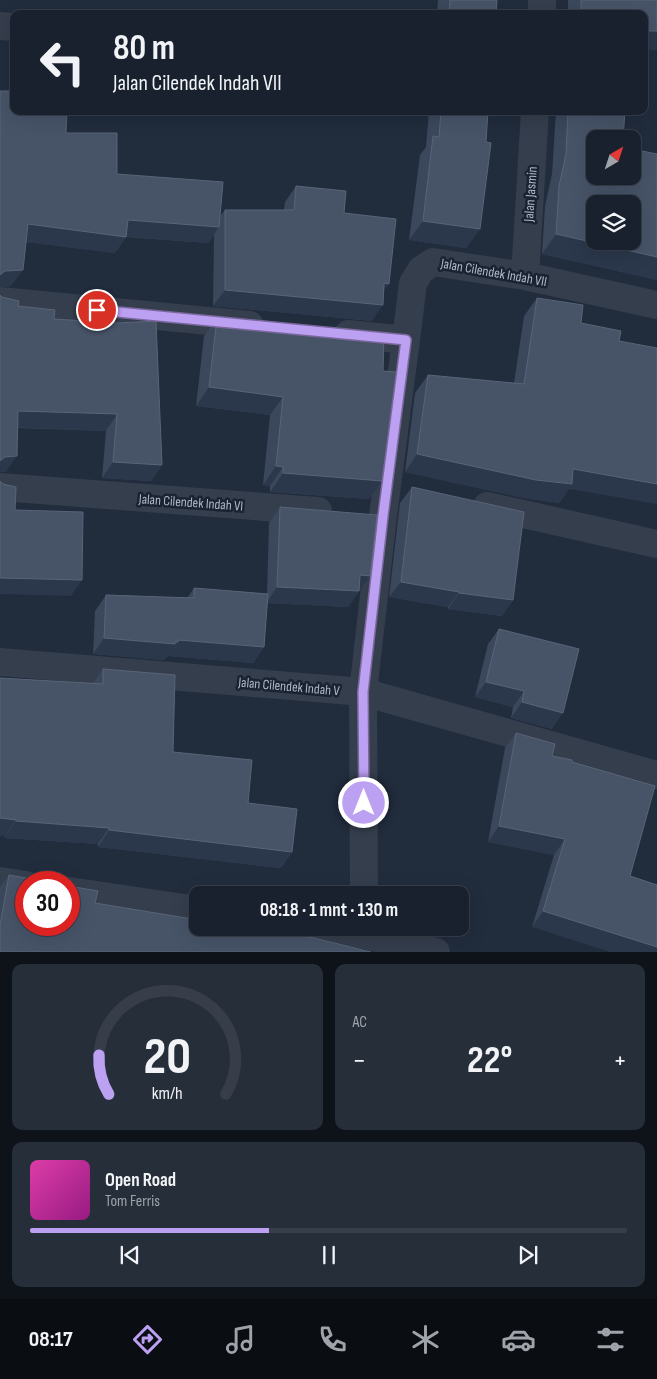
<!DOCTYPE html>
<html lang="id">
<head>
<meta charset="utf-8">
<style>
  :root { --surface:#19212e; --page:#262e3a; --text:#f1f3f6; --muted:#9fa3aa; --line:#373e4a; --accent:#bca0f2 }
  body { margin:0; font-family:"Sofia Sans Condensed",sans-serif; background:var(--page); color:var(--text); height:100vh; display:flex; flex-direction:column; font-size:19px; white-space:nowrap }
  * { box-sizing:border-box; margin:0 }
  p { font-size:16px; color:var(--muted) }
  .icon { flex:none; width:28px; height:28px; fill:none; stroke:currentColor; stroke-width:2; stroke-linecap:round; stroke-linejoin:round }
  .map { position:relative; height:952px; overflow:hidden }
  .panel { display:flex; flex-direction:column; gap:12px; padding:12px; background:#0e1219; flex:1 }
  .panel>* { flex:none }
  .banner { position:absolute; left:10px; top:10px; width:638px; height:105px; border-radius:10px; box-shadow:0 5px 20px #0002,0 0 0 1px var(--line); background:#19212e; color:var(--text); overflow:hidden }
  .needle { width:32px; rotate:39deg }
  .fabs { position:absolute; left:586px; top:130px; display:grid; gap:10px }
  .fabs a { display:grid; place-items:center; width:55px; height:55px; border-radius:10px; background:var(--surface); box-shadow:0 5px 20px #0002,0 0 0 1px var(--line); font-size:25px }
  .speed { position:absolute; left:15px; top:871px; display:flex; gap:10px; font-size:25px; font-weight:700; text-align:center }
  .speed>* { display:grid; place-content:center; width:65px; height:65px; border-radius:50%; background:var(--surface); box-shadow:0 5px 20px #0002,0 0 0 1px var(--line); line-height:1 }
  .speed .limit { border:8px solid #d22; background:#fff; color:#111 }
  .pin { position:absolute; display:grid; place-items:center; width:42px; height:42px; color:#fff; margin:-21px; border:2px solid #fff; border-radius:50%; box-shadow:0 1px 5px #0007 }
  .me { position:absolute; width:55px; margin:-28px; rotate:0deg; stroke-linejoin:round; filter:drop-shadow(0 0 4px #0008) }
  .turn { display:flex; align-items:center; gap:18px; height:105px; padding:0 20px; font-size:22px }
  .turn .icon { width:65px; height:65px; stroke-width:2.5 }
  .turn b { display:block; font-size:35px; line-height:42px }
  .big { font-size:38px; font-weight:700; line-height:1.1 }
  .panel .card { flex:1; display:flex; flex-direction:column; justify-content:center; gap:8px; min-width:0; padding:0 18px; border-radius:10px; background:var(--page) }
  .panel .dial { align-items:center; gap:0 }
  .dial svg { height:130px; overflow:visible; fill:none; stroke:var(--line); stroke-width:7; stroke-linecap:round; text-anchor:middle }
  .dial text { fill:var(--text); stroke:none }
  .song { display:flex; align-items:center; gap:15px }
  .cover { width:60px; height:60px; border-radius:8px; background:linear-gradient(135deg,hsl(320 70% 55%),hsl(310 70% 35%)) }
  .played { height:5px; border-radius:2px; background:linear-gradient(90deg,var(--accent) 40%,var(--line) 40%) }
  .keys { display:flex; justify-content:space-around; direction:ltr }
  .heat { display:flex; justify-content:space-between; align-items:center; font-size:28px; direction:ltr }
  .panel .tiles { flex:1; display:grid; gap:12px; grid-template-columns:1fr 1fr }
  .card:last-child { grid-column:span 2 }
  .trip { position:absolute; left:189px; top:886px; width:280px; height:50px; border-radius:10px; background:var(--surface); box-shadow:0 5px 20px #0002,0 0 0 1px var(--line); font-weight:700; line-height:50px; text-align:center }
  .tab-bar { display:flex; height:80px; justify-content:space-around; align-items:center; background:#0a0d12; color:var(--muted) }
  .tab-bar .icon { width:35px; height:35px }
  .tab-bar .on { color:var(--accent) }
  .tab-bar b { font-size:22px; color:var(--text) }
  .map>svg:first-child { display:block }
  .lines { fill:none; stroke-linecap:round; stroke-linejoin:round }
  .minor { stroke:#353e4d; stroke-width:28 }
  .wall { fill:#3b485c }
  .shaded-wall { fill:#2b374b }
  .building { fill:#475468; stroke:#586477; fill-rule:evenodd }
  .route-casing { stroke:#7a689d; stroke-width:12 }
  .route { stroke:#bca0f2; stroke-width:9 }
  .labels { text-anchor:middle; stroke-width:5; stroke-linejoin:round; paint-order:stroke }
  .street-label { font-size:14px; fill:#b0b9c9; stroke:#1a2332 }
</style>
</head>
<body>
<div class="map">
<svg width="657" height="952" viewBox="0 0 657 952">
  <rect width="100%" height="100%" fill="#212c3d"/>
  <g class="lines">
    <path class="minor" d="M 542,14 L 542,0
      M 0,26 L 14,27
      M 525,276 L 535,111
      M 0,301 L 250,325
      M 348,334 L 406,340 L 413,283 L 421,270 L 433,262 L 525,276 L 657,305
      M 0,487 L 318,511
      M 487,506 L 657,544
      M 0,662 L 363,692 L 657,775
      M 0,881 L 26,885
      M 69,891 L 198,910
      M 364,895 L 363,692 L 383,516 L 406,340
      M 316,928 L 364,935 L 436,952"/>
  </g>
  <path class="wall" d="M 438,0 L 497,0 L 496,14 L 437,14 Z
    M 568,0 L 657,0 L 657,50 L 644,50 L 644,14 L 568,14 Z
    M 429,111 L 488,111 L 480,229 L 466,248 L 409,240 L 420,155 L 426,147 Z
    M 556,111 L 625,111 L 595,176 L 657,154 L 657,280 L 542,254 L 545,206 L 552,174 Z
    M 66,133 L 117,174 L 220,216 L 225,210 L 284,210 L 285,202 L 296,186 L 344,213 L 384,290 L 372,321 L 213,306 L 214,235 L 208,243 L 126,237 L 115,253 L 26,242 L 11,286 L 0,287 Z
    M 2,297 L 18,306 L 54,319 L 162,465 L 151,481 L 102,478 L 106,431 L 18,428 L 6,472 Z
    M 537,298 L 581,323 L 569,489 L 559,503 L 524,498 L 405,472 L 415,393 L 428,375 L 514,383 L 524,316 Z
    M 217,318 L 383,371 L 382,481 L 369,499 L 270,492 L 270,486 L 263,485 L 270,415 L 196,406 L 204,336 Z
    M 412,487 L 513,600 L 502,616 L 448,609 L 448,607 L 389,597 L 400,503 Z
    M 280,507 L 370,576 L 348,607 L 267,603 L 264,647 L 253,663 L 168,656 L 164,660 L 93,654 L 95,611 L 106,595 L 187,598 L 194,588 L 267,594 L 269,523 Z
    M 499,629 L 552,729 L 511,718 L 513,707 L 475,697 L 488,644 Z
    M 103,669 L 173,752 L 248,803 L 292,852 L 281,868 L 98,847 L 98,844 L 4,838 L 5,836 L 0,836 L 0,678 L 93,683 Z
    M 516,733 L 552,756 L 655,786 L 532,927 L 554,855 L 488,842 L 505,748 Z
    M 9,875 L 95,903 L 0,952 L 0,887 Z"/>
  <path class="shaded-wall" d="M 644,31 L 657,31 L 657,50 L 644,50 Z
    M 128,220 L 219,227 L 208,243 L 118,236 L 126,237 L 115,253 L 17,241 L 28,224 Z
    M 423,221 L 480,229 L 466,248 L 409,240 Z
    M 556,234 L 657,257 L 657,280 L 542,254 Z
    M 23,270 L 11,286 L 0,287 L 0,275 L 5,271 Z
    M 384,283 L 389,284 L 377,299 Z
    M 225,290 L 383,305 L 372,321 L 213,306 Z
    M 209,387 L 283,397 L 270,415 L 196,406 Z
    M 18,411 L 117,414 L 106,431 L 7,427 Z
    M 417,454 L 573,469 L 657,484 L 657,504 L 569,489 L 559,503 L 524,498 L 405,472 Z
    M 17,456 L 6,472 L 0,472 L 0,461 L 5,457 Z
    M 113,462 L 162,465 L 151,481 L 102,478 Z
    M 276,466 L 283,467 L 270,486 L 263,485 Z
    M 283,473 L 382,481 L 369,499 L 270,492 Z
    M 360,575 L 370,576 L 348,607 L 266,603 L 277,587 Z
    M 0,578 L 82,580 L 71,596 L 0,594 Z
    M 401,582 L 459,592 L 448,607 L 389,597 Z
    M 459,593 L 513,600 L 502,616 L 448,609 Z
    M 104,638 L 178,640 L 264,647 L 253,663 L 168,656 L 164,660 L 93,654 Z
    M 486,682 L 524,691 L 513,707 L 475,697 Z
    M 522,702 L 563,713 L 552,729 L 511,718 Z
    M 0,818 L 16,820 L 5,836 L 0,836 Z
    M 16,821 L 109,828 L 98,844 L 4,838 Z
    M 499,826 L 565,839 L 554,855 L 488,842 Z
    M 109,830 L 292,852 L 281,868 L 98,847 Z
    M 543,911 L 657,947 L 657,952 L 610,952 L 532,927 Z"/>
  <path class="building" d="M 450,0 L 497,0 L 496,14 L 449,14 Z
    M 581,0 L 657,0 L 657,31 L 644,31 L 644,14 L 574,14 L 575,10 L 581,11 Z
    M 0,91 L 14,91 L 14,111 L 67,111 L 66,133 L 117,133 L 117,174 L 223,182 L 219,227 L 128,220 L 126,237 L 28,224 L 23,270 L 5,271 L 0,275 Z
    M 441,111 L 488,111 L 486,142 L 491,143 L 480,229 L 423,221 L 433,136 L 439,137 Z
    M 568,111 L 625,111 L 623,139 L 595,139 L 595,176 L 632,176 L 632,149 L 657,154 L 657,257 L 556,234 L 559,186 L 566,154 ZM 595,204 L 632,204 L 632,241 L 595,241 Z
    M 296,186 L 346,191 L 344,213 L 396,219 L 389,284 L 384,283 L 383,305 L 225,290 L 225,210 L 294,210 Z
    M 0,295 L 2,297 L 19,301 L 18,306 L 55,310 L 54,319 L 117,323 L 156,321 L 162,465 L 113,462 L 117,414 L 18,411 L 17,456 L 5,457 L 0,461 Z
    M 537,298 L 583,305 L 581,323 L 621,331 L 619,341 L 657,348 L 657,484 L 573,469 L 572,484 L 536,480 L 417,454 L 428,375 L 524,384 Z
    M 217,318 L 384,334 L 383,371 L 397,372 L 382,481 L 283,473 L 283,467 L 276,466 L 283,397 L 209,387 Z
    M 0,481 L 3,484 L 16,487 L 15,510 L 83,512 L 82,580 L 0,578 Z
    M 412,487 L 524,512 L 513,600 L 459,593 L 459,592 L 401,582 Z
    M 280,507 L 377,515 L 370,576 L 360,575 L 359,591 L 277,587 Z
    M 194,588 L 268,594 L 264,647 L 178,640 L 178,642 L 175,642 L 175,644 L 104,638 L 106,595 L 194,598 Z
    M 499,629 L 579,649 L 563,713 L 522,702 L 524,691 L 486,682 Z
    M 103,669 L 175,675 L 173,752 L 252,760 L 248,803 L 297,809 L 292,852 L 109,830 L 109,828 L 16,821 L 16,820 L 0,818 L 0,678 L 103,684 Z
    M 516,733 L 555,744 L 552,756 L 572,760 L 572,762 L 655,786 L 630,876 L 657,885 L 657,947 L 543,911 L 565,839 L 499,826 Z
    M 9,875 L 50,882 L 26,882 L 26,925 L 69,925 L 69,886 L 98,891 L 95,903 L 198,920 L 198,928 L 246,928 L 314,938 L 371,952 L 0,952 L 0,925 Z"/>
  <g class="lines">
    <defs>
      <path id="route" d="M 97,310 L 406,340 L 383,516 L 363,692 L 364,803"/>
    </defs>
    <use href="#route" class="route-casing"/>
    <use href="#route" class="route"/>
  </g>
  <g class="labels">
    <g class="street-label">
      <text transform="translate(530 194) rotate(-86)" y="5">Jalan Jasmin</text>
      <text transform="translate(494 272) rotate(10)" y="5">Jalan Cilendek Indah VII</text>
      <text transform="translate(191 502) rotate(4)" y="5">Jalan Cilendek Indah VI</text>
      <text transform="translate(289 686) rotate(5)" y="5">Jalan Cilendek Indah V</text>
    </g>
  </g>
</svg>
<div class="fabs">
<a><svg class="needle" viewBox="-14 -14 28 28"><path d="M0-13l5 13h-10z" fill="#e53935"/><path d="M0 13l5-13h-10z" fill="#9fa3aa"/></svg></a>
<a><svg class="icon" aria-label="layers" viewBox="0 0 24 24"><path d="M12 4l9 5-9 5-9-5zM3 14l9 5 9-5"/></svg></a>
</div>
<div class="speed"><div class="limit">30</div></div>
<div class="pin" style="left:97px;top:310px;background:#d93025"><svg class="icon" aria-label="arrive" viewBox="0 0 24 24"><path d="M6 21V4h12l-3 4 3 4H6"/></svg></div>
<svg class="me" style="left:364px;top:803px" viewBox="-20 -20 40 40"><circle r="17" fill="#bca0f2" stroke="#fff" stroke-width="3"/><path d="M0-11L8 9 0 5-8 9z" fill="#fff"/></svg>
<div class="trip">08:18 · 1 mnt · 130 m</div>
<div class="banner">
<div class="turn"><svg class="icon" aria-label="left" viewBox="0 0 24 24"><path d="M17 20v-9H6M10 6l-5 5 5 5"/></svg><div><b>80 m</b>Jalan Cilendek Indah VII</div></div>
</div>
</div>
<section class="panel">
<div class="tiles">
<div class="card dial"><svg viewBox="0 0 100 80">
<path d="M14 69A42 42 0 1 1 86 69"/>
<path d="M14 69A42 42 0 0 1 8 45" stroke="#bca0f2"/>
<text x="50" y="56" font-size="32" font-weight="700">20</text>
<text x="50" y="72" font-size="11">km/h</text>
</svg></div>
<div class="card"><p>AC</p>
<div class="heat"><a>−</a><b class="big">22°</b><a>+</a></div>
</div>
<div class="card">
<div class="song"><i class="cover"></i><div><b>Open Road</b><p>Tom Ferris</p></div></div>
<div class="played"></div>
<div class="keys"><svg class="icon" aria-label="previous" viewBox="0 0 24 24"><path d="M18 5L8 12l10 7zM5 5v14"/></svg><svg class="icon" aria-label="pause" viewBox="0 0 24 24"><path d="M8 5v14M16 5v14"/></svg><svg class="icon" aria-label="next" viewBox="0 0 24 24"><path d="M6 5l10 7-10 7zM19 5v14"/></svg></div>
</div>
</div>
</section>
<nav class="tab-bar">
<b>08:17</b>
<svg class="icon on" aria-label="directions" viewBox="0 0 24 24"><path d="M12 3l9 9-9 9-9-9zM9 14v-3h6M13 9l2 2-2 2"/></svg>
<svg class="icon" aria-label="music" viewBox="0 0 24 24"><path d="M9 18V5l10-2v13"/><circle cx="6" cy="18" r="3"/><circle cx="16" cy="16" r="3"/></svg>
<svg class="icon" aria-label="phone" viewBox="0 0 24 24"><path d="M5 4h4l2 5-3 2q2 4 5 5l2-3 5 2v4C11 20 4 13 5 4z"/></svg>
<svg class="icon" aria-label="climate" viewBox="0 0 24 24"><path d="M12 3v18M4 7l16 10M4 17L20 7"/></svg>
<svg class="icon" aria-label="car" viewBox="0 0 24 24"><path d="M5 17H2v-5l4-1 3-4h7l3 4 3 1v5h-3M9 17h6M6 11h13"/><circle cx="7" cy="17" r="2"/><circle cx="17" cy="17" r="2"/></svg>
<svg class="icon" aria-label="filters" viewBox="0 0 24 24"><path d="M4 7h16M4 17h16"/><circle cx="9" cy="7" r="2"/><circle cx="15" cy="17" r="2"/></svg>
</nav>
</body>
</html>
